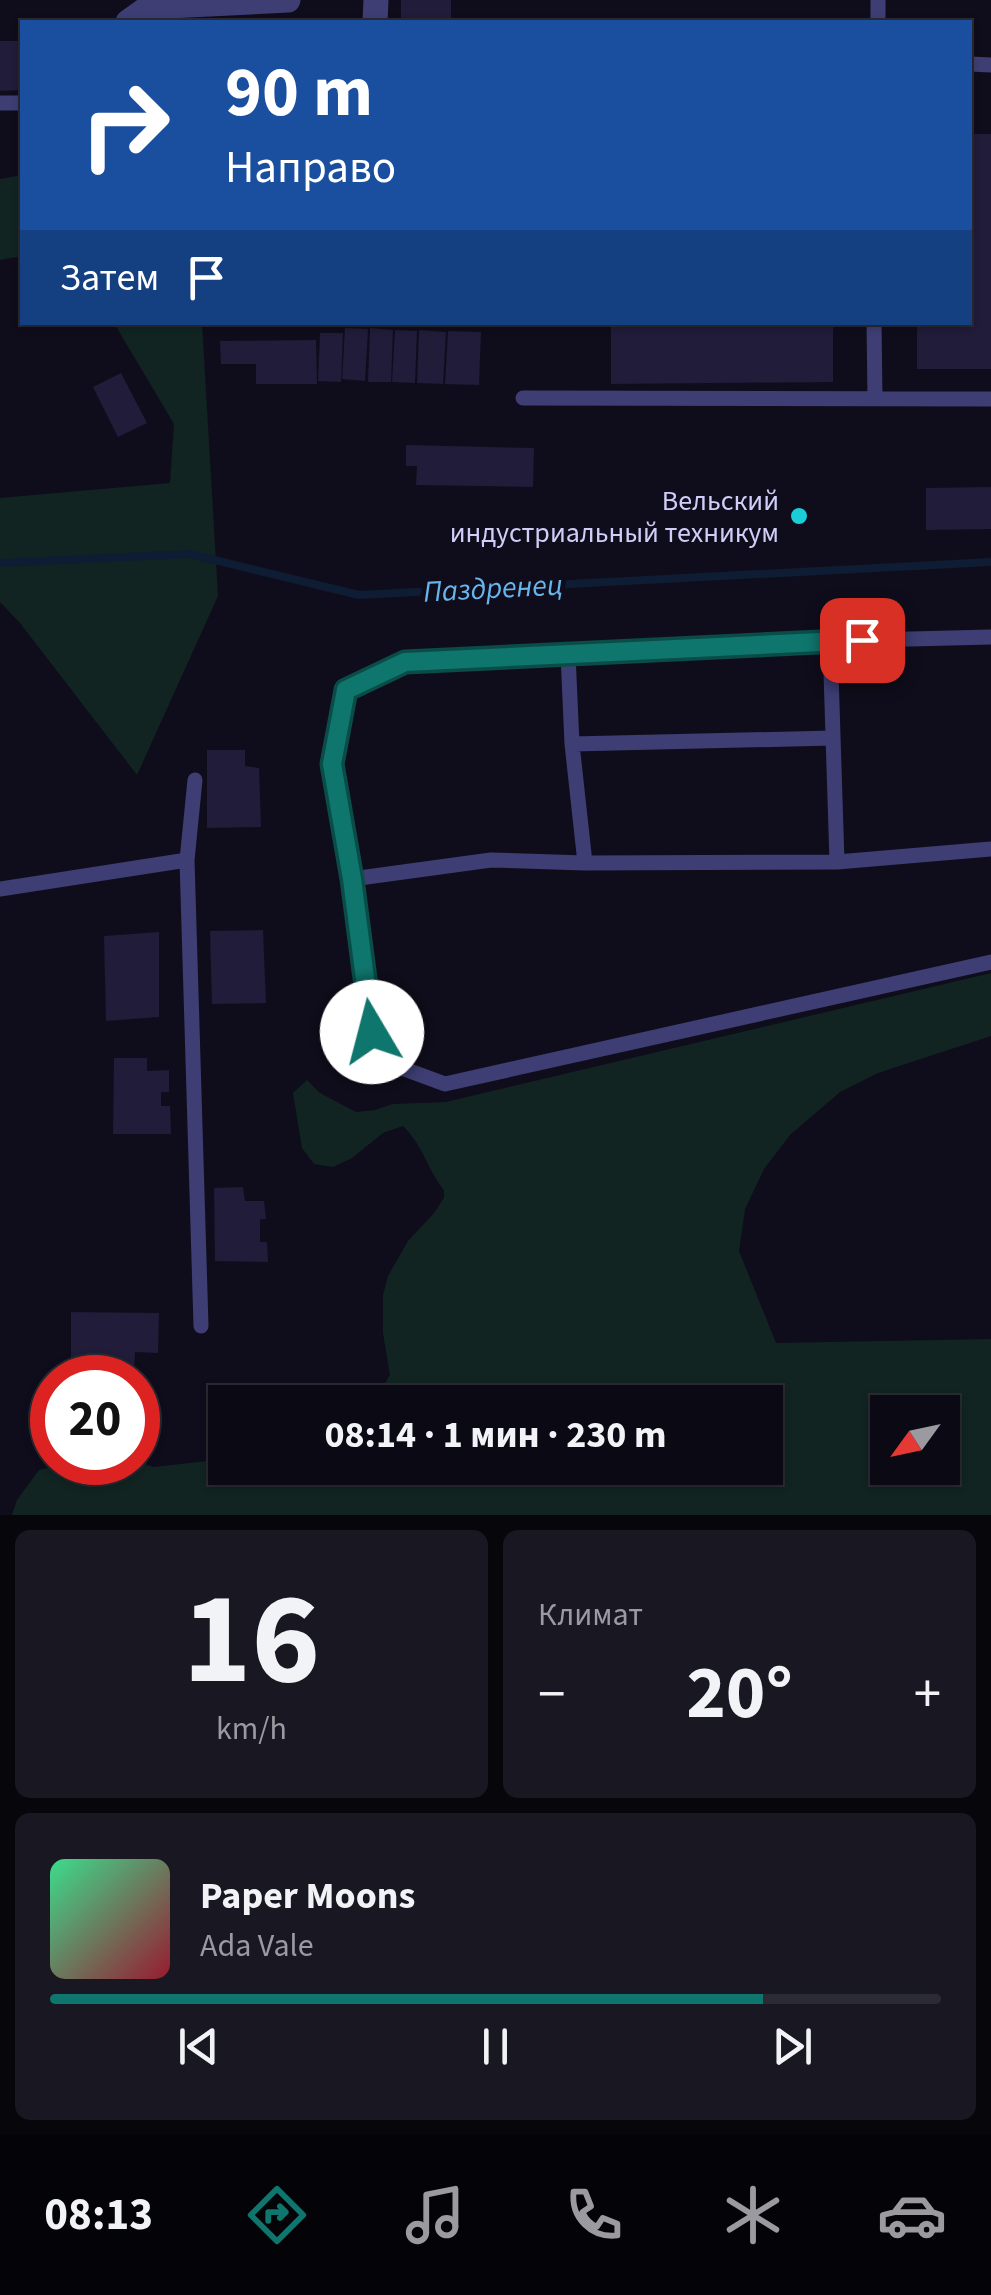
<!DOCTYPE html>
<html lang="ru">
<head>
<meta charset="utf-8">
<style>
  :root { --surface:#0b0a14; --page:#191822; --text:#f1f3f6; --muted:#9a9aa0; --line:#2b2b34; --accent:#0f766e }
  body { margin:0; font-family:"Source Sans 3",sans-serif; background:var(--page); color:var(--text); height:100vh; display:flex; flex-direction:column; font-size:38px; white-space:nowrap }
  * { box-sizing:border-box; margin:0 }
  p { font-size:32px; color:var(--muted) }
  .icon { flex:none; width:55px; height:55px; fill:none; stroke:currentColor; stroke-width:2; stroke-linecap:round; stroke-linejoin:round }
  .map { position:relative; height:1515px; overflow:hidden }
  .side { display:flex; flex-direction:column; gap:15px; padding:15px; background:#06060b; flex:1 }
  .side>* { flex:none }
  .hud { position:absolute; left:20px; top:20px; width:952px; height:305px; border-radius:0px; box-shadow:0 2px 8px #0004,0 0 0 2px var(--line); background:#1a4fa0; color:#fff; overflow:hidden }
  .needle { width:65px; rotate:237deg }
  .buttons { position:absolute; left:870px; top:1395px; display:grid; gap:20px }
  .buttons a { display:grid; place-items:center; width:90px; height:90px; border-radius:0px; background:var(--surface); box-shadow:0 2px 8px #0004,0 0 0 2px var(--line); font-size:50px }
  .speed { position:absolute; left:30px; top:1355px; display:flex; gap:20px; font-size:50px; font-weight:700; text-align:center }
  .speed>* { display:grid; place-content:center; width:130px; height:130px; border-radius:50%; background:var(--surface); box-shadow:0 2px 8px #0004,0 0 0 2px var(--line); line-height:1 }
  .speed .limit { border:15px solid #d22; background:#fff; color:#111 }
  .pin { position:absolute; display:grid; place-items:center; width:85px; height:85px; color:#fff; margin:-42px; border-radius:20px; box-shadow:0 5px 15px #0006 }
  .me { position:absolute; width:110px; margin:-55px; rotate:352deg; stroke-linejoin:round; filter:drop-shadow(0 0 8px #0008) }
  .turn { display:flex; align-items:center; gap:35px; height:210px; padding:0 40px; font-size:45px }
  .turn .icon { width:130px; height:130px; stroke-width:2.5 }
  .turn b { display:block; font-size:70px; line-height:85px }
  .then { display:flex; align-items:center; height:95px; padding:0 40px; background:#0003; gap:20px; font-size:38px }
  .big { font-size:75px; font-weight:700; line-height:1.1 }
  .side .card { flex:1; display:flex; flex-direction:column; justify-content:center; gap:15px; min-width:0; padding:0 35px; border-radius:15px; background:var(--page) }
  .side .dial { align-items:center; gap:0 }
  .dial b { font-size:130px; line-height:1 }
  .song { display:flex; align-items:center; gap:30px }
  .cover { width:120px; height:120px; border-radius:15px; background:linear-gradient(135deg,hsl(150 70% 55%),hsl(350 70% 35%)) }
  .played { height:10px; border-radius:5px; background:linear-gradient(90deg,var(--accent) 80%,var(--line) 80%) }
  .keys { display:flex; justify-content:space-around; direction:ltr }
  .heat { display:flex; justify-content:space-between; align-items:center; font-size:55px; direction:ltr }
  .side .tiles { flex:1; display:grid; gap:15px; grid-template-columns:1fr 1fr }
  .card:last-child { grid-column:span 2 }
  .trip { position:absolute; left:208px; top:1385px; width:575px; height:100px; border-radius:0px; background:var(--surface); box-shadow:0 2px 8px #0004,0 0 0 2px var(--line); font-weight:700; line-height:100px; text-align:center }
  .menu { display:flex; height:160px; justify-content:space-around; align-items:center; background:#040408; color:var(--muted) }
  .menu .icon { width:70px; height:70px }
  .menu .active { color:var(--accent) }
  .menu b { font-size:45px; color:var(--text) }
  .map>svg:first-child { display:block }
  .green { fill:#112422; fill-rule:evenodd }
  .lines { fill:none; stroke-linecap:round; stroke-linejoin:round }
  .stream { stroke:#0e1d33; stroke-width:8 }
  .building { fill:#201c39 }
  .service { stroke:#3e3e74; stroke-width:15 }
  .minor { stroke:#3e3e74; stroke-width:25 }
  .route-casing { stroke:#0a4d48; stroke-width:25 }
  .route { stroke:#0f766e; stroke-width:18 }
  .poi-dot { fill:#1bcdd7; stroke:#0f0d1b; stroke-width:4 }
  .labels { text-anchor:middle; stroke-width:10; stroke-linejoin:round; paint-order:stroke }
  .poi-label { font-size:28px; fill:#d0cdf9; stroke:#0f0d1b; text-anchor:end }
  .water-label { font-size:30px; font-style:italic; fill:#68b5ec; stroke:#0f0d1b }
</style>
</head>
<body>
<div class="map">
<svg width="991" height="1515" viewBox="0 0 991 1515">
  <rect width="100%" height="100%" fill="#0f0d1b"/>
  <path class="green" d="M 22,175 L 22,256 L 0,260 L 0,179 Z
    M 114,323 L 202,323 L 218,596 L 137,775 L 20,623 L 0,602 L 0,498 L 170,483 L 174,424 Z
    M 991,973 L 991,1036 L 878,1073 L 840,1092 L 790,1135 L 764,1169 L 745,1209 L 739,1251 L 776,1343 L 991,1339 L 991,1515 L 12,1515 L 17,1500 L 39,1470 L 68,1463 L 138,1462 L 154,1467 L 225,1459 L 225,1468 L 765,1468 L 765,1402 L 374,1402 L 390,1375 L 383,1333 L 383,1295 L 388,1276 L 408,1241 L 434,1213 L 444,1198 L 444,1190 C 426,1168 425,1148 403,1126 L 383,1133 L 352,1158 L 333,1167 L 314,1164 L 302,1148 L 293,1093 L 307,1080 L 320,1093 L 356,1112 L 375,1110 L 393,1104 L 446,1102 ZM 888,1412 L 942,1412 L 942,1468 L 888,1468 Z"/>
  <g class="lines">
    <path class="stream" d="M 0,563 L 190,554 L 359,595 L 991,562"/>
  </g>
  <path class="building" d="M 401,0 L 451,0 L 451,22 L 401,22 Z
    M 0,41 L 19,41 L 20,90 L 0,91 Z
    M 970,134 L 991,134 L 991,369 L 917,369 L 917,322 L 970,322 Z
    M 611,322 L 833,322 L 833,382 L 611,384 Z
    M 345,328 L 368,329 L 365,381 L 342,379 Z
    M 370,328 L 393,330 L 391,382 L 368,382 Z
    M 395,330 L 417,331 L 415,383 L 392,382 Z
    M 419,330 L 446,332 L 443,384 L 417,383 Z
    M 448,331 L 481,332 L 479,385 L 445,384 Z
    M 320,333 L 343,333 L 341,382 L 318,381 Z
    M 316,340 L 317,384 L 256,384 L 256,364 L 221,364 L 220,341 Z
    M 121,373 L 147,423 L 118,437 L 93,387 Z
    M 406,445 L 534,448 L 533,487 L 416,485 L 417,466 L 406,466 Z
    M 991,487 L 991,529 L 926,530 L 926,488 Z
    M 207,750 L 245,750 L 245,766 L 259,768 L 261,827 L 207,828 Z
    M 263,930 L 266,1003 L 212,1004 L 210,931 Z
    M 159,932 L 159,1017 L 106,1021 L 104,936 Z
    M 114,1058 L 147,1058 L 147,1071 L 169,1070 L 169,1092 L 161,1092 L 161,1106 L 170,1106 L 171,1134 L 113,1134 Z
    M 243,1187 L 245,1201 L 264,1201 L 266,1219 L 260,1219 L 260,1242 L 267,1242 L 268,1262 L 215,1261 L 214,1188 Z
    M 71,1312 L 159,1313 L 158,1353 L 135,1352 L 134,1373 L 116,1373 L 116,1360 L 90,1360 L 90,1370 L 71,1370 Z"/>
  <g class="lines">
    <path class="service" d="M 878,0 L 878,22
      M 970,64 L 991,65
      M 0,103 L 22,103
      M 874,322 L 875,398
      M 523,398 L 991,399
      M 991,637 L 830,641 L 405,662 L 346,690 L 332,764 L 352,879 L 372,1032 L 399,1067 L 445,1084 L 991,962
      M 830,641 L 837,862 L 991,849
      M 568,654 L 572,744 L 585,863
      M 572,744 L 833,738
      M 195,780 L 187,860 L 201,1326
      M 352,879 L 491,860 L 585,863 L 837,862
      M 0,889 L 187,860"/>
    <path class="minor" d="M 128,22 L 149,7 L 288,0
      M 375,22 L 376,0"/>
  </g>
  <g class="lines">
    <defs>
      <path id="route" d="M 372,1032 L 352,879 L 332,764 L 346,690 L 405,662 L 862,640"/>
    </defs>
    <use href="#route" class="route-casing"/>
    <use href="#route" class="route"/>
  </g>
  <circle class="poi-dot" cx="799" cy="516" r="10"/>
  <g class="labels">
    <g class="poi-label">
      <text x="779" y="510">Вельский<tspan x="779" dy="32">индустриальный техникум</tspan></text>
    </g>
    <g class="water-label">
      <text transform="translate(493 588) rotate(-3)" y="10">Паздренец</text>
    </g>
  </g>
</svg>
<div class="buttons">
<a><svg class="needle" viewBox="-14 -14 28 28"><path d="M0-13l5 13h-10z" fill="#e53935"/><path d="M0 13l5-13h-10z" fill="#9a9aa0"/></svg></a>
</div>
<div class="speed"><div class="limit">20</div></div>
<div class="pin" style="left:862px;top:640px;background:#d93025"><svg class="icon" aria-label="arrive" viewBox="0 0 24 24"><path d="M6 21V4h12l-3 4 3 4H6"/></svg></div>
<svg class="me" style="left:372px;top:1032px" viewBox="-20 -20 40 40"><circle r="19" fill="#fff"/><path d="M0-13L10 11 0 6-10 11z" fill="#0f766e"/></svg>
<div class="trip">08:14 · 1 мин · 230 m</div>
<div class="hud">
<div class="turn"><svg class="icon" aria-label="right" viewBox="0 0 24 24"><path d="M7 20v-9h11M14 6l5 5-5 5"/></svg><div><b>90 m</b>Направо</div></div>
<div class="then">Затем<svg class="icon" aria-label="arrive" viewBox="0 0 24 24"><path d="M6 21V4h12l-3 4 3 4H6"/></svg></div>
</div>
</div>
<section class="side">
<div class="tiles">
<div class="card dial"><b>16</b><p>km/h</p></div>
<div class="card"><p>Климат</p>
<div class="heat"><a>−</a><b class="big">20°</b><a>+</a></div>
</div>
<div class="card">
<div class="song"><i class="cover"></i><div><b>Paper Moons</b><p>Ada Vale</p></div></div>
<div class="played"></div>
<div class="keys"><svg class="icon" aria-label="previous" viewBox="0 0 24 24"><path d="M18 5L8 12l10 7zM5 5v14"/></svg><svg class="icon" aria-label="pause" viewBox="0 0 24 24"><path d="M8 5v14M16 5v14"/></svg><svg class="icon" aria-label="next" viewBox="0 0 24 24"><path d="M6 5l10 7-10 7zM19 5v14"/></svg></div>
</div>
</div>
</section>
<nav class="menu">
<b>08:13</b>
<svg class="icon active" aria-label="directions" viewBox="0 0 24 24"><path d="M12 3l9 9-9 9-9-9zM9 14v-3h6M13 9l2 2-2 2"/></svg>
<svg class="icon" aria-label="music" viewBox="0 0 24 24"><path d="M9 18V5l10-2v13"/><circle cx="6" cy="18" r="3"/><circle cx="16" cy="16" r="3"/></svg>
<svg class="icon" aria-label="phone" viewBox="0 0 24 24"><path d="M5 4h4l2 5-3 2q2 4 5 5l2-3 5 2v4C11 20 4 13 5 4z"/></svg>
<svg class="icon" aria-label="climate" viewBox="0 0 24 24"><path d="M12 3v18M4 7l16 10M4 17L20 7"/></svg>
<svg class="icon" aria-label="car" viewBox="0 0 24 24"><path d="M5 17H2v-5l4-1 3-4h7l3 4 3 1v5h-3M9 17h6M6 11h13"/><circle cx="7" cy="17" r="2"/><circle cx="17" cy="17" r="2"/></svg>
</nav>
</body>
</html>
